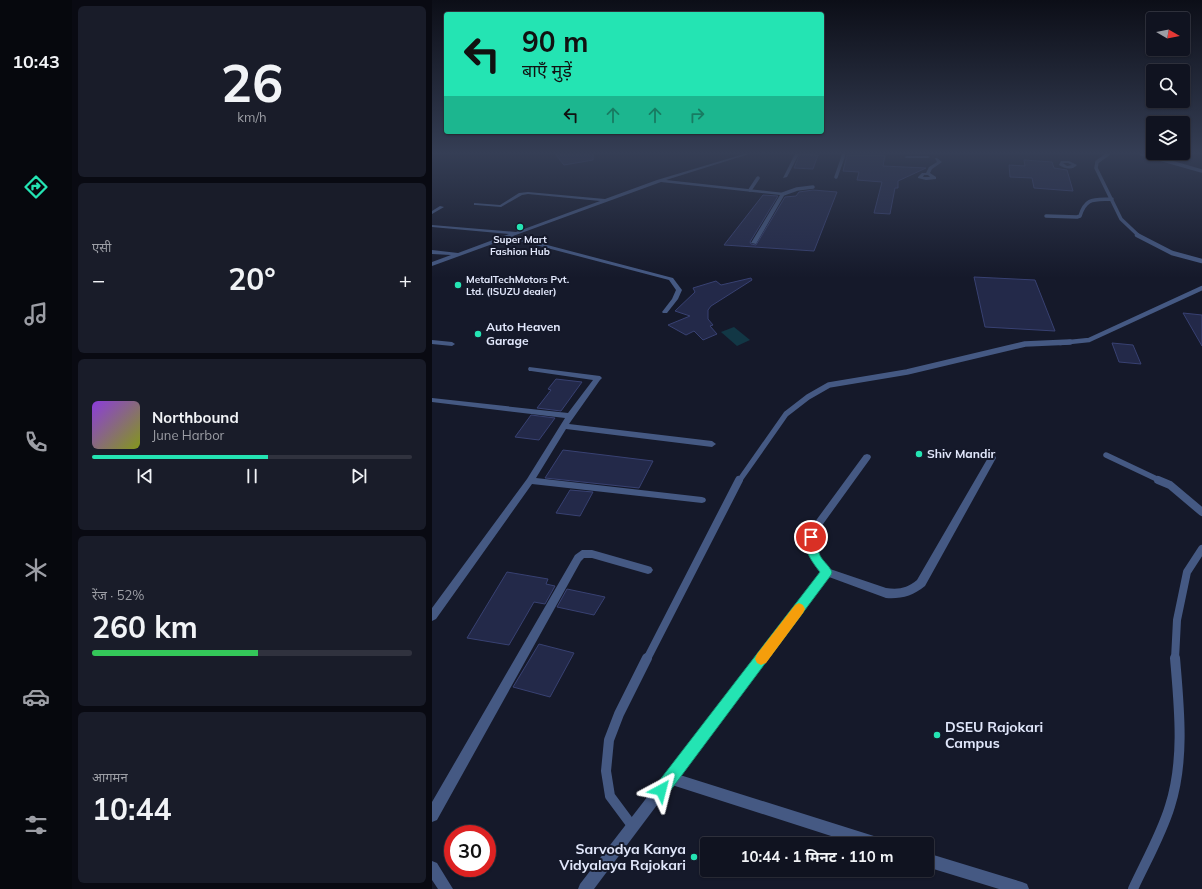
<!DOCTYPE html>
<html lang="hi">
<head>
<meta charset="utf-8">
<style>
  :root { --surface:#101320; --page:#191c29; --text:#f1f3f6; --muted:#9c9ea5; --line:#30323e; --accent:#24e4b3 }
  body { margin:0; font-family:Mulish,"Noto Sans Devanagari",sans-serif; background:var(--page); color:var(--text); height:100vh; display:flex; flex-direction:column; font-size:15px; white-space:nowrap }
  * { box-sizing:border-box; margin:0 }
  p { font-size:13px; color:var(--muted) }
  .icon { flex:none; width:22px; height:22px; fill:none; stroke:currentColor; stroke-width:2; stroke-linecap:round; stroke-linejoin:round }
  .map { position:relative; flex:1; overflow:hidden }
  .side { display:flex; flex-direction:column; gap:6px; padding:6px; background:#090a12; width:360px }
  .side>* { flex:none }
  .top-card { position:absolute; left:12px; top:12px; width:380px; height:122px; border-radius:4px; box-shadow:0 1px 3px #0004,0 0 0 1px var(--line); background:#24e4b3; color:#111; overflow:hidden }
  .needle { width:26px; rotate:99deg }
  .tools { position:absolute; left:714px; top:12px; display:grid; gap:8px }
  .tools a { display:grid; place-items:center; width:44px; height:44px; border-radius:4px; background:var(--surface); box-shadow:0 1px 3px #0004,0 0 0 1px var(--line); font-size:20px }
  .speed { position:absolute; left:12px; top:825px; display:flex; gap:8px; font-size:20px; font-weight:700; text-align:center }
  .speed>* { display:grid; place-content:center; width:52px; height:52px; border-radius:50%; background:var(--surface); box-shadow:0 1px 3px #0004,0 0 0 1px var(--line); line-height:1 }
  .speed .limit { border:6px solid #d22; background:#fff; color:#111 }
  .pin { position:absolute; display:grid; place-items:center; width:34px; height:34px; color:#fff; margin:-17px; border:2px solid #fff; border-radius:50%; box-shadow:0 1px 4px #0007 }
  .me { position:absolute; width:44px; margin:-22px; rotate:38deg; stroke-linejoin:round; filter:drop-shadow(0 0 3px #0008) }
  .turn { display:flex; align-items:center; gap:14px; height:84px; padding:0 12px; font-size:18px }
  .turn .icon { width:52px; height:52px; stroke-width:2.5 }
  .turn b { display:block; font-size:28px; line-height:34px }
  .lanes { display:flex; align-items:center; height:38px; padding:0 12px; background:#0003; justify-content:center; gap:20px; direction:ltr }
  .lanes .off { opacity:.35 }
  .big { font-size:30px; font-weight:700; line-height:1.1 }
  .side .tile { flex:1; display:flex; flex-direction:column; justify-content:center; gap:6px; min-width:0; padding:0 14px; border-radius:6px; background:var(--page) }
  .side .dial { align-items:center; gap:0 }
  .dial b { font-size:52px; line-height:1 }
  .song { display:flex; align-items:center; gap:12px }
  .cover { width:48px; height:48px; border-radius:6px; background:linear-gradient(135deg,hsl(270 70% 55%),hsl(70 70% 35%)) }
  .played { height:4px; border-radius:2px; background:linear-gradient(90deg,var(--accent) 55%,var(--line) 55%) }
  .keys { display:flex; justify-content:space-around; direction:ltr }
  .heat { display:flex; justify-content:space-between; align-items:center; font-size:22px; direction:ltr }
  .charge { height:6px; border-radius:3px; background:linear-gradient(90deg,#34c759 52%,var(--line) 0) }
  .trip { position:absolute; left:268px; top:837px; width:234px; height:40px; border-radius:4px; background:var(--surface); box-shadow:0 1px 3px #0004,0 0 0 1px var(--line); font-weight:700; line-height:40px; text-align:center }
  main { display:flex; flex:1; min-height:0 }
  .tab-bar { display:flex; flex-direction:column; width:72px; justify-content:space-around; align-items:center; background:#06080d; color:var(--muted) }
  .tab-bar .icon { width:28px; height:28px }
  .tab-bar .active { color:var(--accent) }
  .tab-bar b { font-size:18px; color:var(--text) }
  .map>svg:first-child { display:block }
  .water { fill:#123745 }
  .building { fill:#232949; stroke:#384172 }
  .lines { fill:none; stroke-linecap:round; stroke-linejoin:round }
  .lane-far4 { stroke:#455983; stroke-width:3.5 }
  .lane-far3 { stroke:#455983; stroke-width:4.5 }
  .lane-far2 { stroke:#455983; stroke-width:5.5 }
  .lane-far1 { stroke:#455983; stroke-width:8 }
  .lane { stroke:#455983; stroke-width:10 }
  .street { fill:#455983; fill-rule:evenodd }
  .route { fill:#24e4b3; stroke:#179474 }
  .slow { fill:#f59e0b }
  .poi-dot { fill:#24e4b3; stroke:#15192a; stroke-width:1.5 }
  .labels { text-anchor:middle; stroke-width:4; stroke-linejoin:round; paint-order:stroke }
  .far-poi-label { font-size:10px; font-weight:bold; fill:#e1e7fb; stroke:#15192a }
  .poi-label { font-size:12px; font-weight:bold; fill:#e1e7fb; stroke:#15192a; text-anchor:start }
  .near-poi-label { font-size:14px; font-weight:bold; fill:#e1e7fb; stroke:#15192a; text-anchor:start }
</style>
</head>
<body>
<main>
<nav class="tab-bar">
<b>10:43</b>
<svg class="icon active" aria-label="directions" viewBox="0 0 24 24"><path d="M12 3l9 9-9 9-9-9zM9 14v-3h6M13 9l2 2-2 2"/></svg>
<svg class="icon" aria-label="music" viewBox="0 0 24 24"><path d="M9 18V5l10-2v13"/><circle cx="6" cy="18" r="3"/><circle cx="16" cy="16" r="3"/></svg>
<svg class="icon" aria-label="phone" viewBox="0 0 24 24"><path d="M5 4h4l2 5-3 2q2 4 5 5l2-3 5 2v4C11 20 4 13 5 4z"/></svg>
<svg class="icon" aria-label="climate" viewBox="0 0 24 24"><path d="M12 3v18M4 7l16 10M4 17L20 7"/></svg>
<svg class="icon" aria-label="car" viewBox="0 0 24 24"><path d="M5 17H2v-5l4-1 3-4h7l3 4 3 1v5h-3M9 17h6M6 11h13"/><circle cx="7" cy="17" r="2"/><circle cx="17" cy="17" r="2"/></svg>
<svg class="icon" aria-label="filters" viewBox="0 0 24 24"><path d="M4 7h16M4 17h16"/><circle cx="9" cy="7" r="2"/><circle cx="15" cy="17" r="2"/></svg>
</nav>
<section class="side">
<div class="tile dial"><b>26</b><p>km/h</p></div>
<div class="tile"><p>एसी</p>
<div class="heat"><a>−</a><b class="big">20°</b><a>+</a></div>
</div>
<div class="tile">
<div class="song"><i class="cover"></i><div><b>Northbound</b><p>June Harbor</p></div></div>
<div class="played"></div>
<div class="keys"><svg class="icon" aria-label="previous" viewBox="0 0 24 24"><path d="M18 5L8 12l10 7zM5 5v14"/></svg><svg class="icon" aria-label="pause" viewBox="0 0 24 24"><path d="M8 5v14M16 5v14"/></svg><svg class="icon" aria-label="next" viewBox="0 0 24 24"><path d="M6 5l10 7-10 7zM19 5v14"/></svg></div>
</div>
<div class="tile"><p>रेंज · 52%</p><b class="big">260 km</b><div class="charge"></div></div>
<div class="tile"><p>आगमन</p><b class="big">10:44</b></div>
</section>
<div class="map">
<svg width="770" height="889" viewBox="0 0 770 889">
  <rect width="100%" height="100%" fill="#15192a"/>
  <path class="water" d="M 302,327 L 318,340 L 305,346 L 289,332 Z"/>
  <path class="building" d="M 123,154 L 161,154 L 161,160 L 132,165 Z
    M 368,154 L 386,155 L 381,169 L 362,168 Z
    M 415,155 L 453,155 L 451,166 L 494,168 L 466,181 L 466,188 L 463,188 L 458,214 L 442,213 L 450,182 L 425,180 L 427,172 L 411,171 Z
    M 592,160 L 620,162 L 622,168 L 635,170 L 641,191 L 602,188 L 600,178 L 578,177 L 577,165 L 593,166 Z
    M 381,190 L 405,192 L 382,251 L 292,245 L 331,195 L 346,196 L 318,242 L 319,244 L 324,245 L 353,197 L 364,196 L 367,192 Z
    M 542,277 L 603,280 L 623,331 L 553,327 Z
    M 319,278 L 320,280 L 279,306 L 276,310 L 276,319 L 281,325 L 278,326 L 285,334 L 271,340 L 262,331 L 254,335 L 236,325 L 258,316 L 243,311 L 263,292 L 261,288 L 284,281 L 289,285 Z
    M 751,313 L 770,315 L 770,346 Z
    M 680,343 L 701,345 L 709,364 L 687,362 Z
    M 124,379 L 150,382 L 129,411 L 105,408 L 119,390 L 116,389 Z
    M 99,415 L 123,418 L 107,440 L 83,437 Z
    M 131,450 L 221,461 L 207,488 L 113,478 Z
    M 138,490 L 161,492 L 148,516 L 124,513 Z
    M 75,572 L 116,579 L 114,584 L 123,586 L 113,604 L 102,602 L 77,645 L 35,638 Z
    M 135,589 L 173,597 L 162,615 L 125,607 Z
    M 107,644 L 142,653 L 118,697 L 81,687 Z"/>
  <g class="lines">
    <path class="lane-far4" d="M 676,154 L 665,162 L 664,168 L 689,219 L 707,236
      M 710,154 L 770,171
      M 404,177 L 412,154
      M 318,190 L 326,178
      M 351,194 L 365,189 L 381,187
      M 614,216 L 645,217 L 648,216 C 654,197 662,200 680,199"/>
    <path class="lane-far3" d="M 705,235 L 740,253 L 770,261
      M 628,343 L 657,340 L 770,288"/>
    <path class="lane-far2" d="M 674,455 L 729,481
      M 307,481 L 354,414 L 376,397 L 397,385 L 475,372 L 593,344 L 638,342"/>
    <path class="lane-far1" d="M 726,480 L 738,485 L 770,512
      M 215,659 L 307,480
      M 743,659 L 745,620 L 755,572 L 770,549"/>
    <path class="lane" d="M 201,827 L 178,796 L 174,771 L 177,740 L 187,714 L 215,658
      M 701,889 C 713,863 730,833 738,806 C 753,759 747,706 743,658"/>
    <path class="street" d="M 312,154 L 317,154 L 234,180 L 353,193 L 353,194 L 324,244 L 319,243 L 348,195 L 229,182 L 81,236 L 241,278 L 250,290 L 246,299 L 235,313 L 231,313 L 230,312 L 240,299 L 244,290 L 237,280 L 77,238 L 0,266 L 0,262 L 19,255 L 0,254 L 0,250 L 26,253 L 77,234 L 0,227 L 0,225 L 84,232 L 168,201 L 96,194 L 90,195 L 69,207 L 44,205 L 42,205 L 42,203 L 68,205 L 87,193 L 96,192 L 173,199 L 225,180 Z
      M 363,154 L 367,154 L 355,177 L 351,178 Z
      M 474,156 L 496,156 L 498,157 L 496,158 L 473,158 Z
      M 503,158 L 505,158 L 510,162 L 500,169 L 498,173 L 504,177 L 504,179 L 494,180 L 486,178 L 486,177 L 490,173 L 494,173 L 497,167 L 505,162 ZM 492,175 L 496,175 L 498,177 L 491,177 Z
      M 629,161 L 637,161 L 645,165 C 640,171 632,168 627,165 ZM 631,163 L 636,163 L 640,165 L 635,166 Z
      M 8,206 L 12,207 L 0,214 L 0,211 Z
      M 0,340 L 20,342 L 23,344 L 20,346 L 0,344 Z
      M 97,367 L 168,376 L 170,378 L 168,380 L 137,424 L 280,441 L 284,444 L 280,447 L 134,429 L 104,478 L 270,497 L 273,498 L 274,500 L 273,502 L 270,503 L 100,484 L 4,619 L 0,621 L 0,608 L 95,479 L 133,418 L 0,402 L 0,398 L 136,413 L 161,380 L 99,371 L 97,371 L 96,369 Z
      M 435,454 L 438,455 L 439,457 L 438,459 L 386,531 L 384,545 L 385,553 L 398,569 L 454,588 C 467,590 475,588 485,580 L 557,456 L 563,456 L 564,458 L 493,586 C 481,596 469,599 454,598 L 397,577 L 248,775 L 445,837 L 450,839 L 452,844 L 424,844 L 240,785 L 162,889 L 146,889 L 148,884 L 389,572 C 375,555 373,552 377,530 L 432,455 Z
      M 150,550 L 160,550 L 216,566 L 219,567 L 221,570 L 219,573 L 216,574 L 160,558 L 152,558 L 149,561 L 5,820 L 0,822 L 0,802 L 143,555 Z
      M 495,853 L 590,882 L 595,884 L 597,889 L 567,889 L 495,867 Z
      M 0,861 L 5,863 L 21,889 L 6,889 L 0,880 Z"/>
  </g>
  <linearGradient id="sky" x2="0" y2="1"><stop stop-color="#0c0e17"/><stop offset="0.55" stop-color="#353e55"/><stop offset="1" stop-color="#353e55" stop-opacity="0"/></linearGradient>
  <rect width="770" height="278" fill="url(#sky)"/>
  <path class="route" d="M 379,532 L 383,534 C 386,540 384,547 387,553 C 389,560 397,565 400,572 L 399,575 L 235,795 L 229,798 L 224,795 L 222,790 L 224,785 L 388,572 C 380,562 369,547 375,534 Z"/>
  <path class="slow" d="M 367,603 L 371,605 L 373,609 L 371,613 L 334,663 L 329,665 L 325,663 L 323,659 L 325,654 L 363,605 Z"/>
  <g class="poi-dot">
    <circle cx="88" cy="227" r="4"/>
    <circle cx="26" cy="285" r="4"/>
    <circle cx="46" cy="334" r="4"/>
    <circle cx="487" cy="454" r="4"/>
    <circle cx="505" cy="735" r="4"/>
    <circle cx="262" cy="857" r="4"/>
  </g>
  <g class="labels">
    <g class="far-poi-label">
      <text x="88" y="243">Super Mart<tspan x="88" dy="12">Fashion Hub</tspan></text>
      <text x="34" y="283" text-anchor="start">MetalTechMotors Pvt.<tspan x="34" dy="12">Ltd. (ISUZU dealer)</tspan></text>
    </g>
    <g class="poi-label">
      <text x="54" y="331">Auto Heaven<tspan x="54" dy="14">Garage</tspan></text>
      <text x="495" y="458">Shiv Mandir</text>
    </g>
    <g class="near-poi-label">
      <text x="513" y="732">DSEU Rajokari<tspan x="513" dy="16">Campus</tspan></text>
      <text x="254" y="854" text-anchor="end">Sarvodya Kanya<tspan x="254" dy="16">Vidyalaya Rajokari</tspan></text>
    </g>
  </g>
</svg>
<div class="tools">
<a><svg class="needle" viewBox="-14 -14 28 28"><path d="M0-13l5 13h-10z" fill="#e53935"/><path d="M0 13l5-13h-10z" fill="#9c9ea5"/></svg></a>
<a><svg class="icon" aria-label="search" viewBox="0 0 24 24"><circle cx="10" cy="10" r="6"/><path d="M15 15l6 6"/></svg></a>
<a><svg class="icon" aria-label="layers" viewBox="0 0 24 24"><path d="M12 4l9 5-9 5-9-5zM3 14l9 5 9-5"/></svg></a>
</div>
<div class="speed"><div class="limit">30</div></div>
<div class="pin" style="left:379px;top:537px;background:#d93025"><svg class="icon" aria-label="arrive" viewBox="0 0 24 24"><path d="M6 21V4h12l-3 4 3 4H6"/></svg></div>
<svg class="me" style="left:229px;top:790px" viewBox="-20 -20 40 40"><path d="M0-17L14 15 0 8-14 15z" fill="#24e4b3" stroke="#fff" stroke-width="4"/></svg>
<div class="trip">10:44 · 1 मिनट · 110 m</div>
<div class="top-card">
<div class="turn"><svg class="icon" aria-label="left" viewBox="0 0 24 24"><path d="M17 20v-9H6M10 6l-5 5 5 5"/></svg><div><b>90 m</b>बाएँ मुड़ें</div></div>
<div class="lanes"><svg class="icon" aria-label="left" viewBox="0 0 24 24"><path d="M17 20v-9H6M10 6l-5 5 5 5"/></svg><svg class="icon off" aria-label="ahead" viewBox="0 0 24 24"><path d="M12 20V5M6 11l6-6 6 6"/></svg><svg class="icon off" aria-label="ahead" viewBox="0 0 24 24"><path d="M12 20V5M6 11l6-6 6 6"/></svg><svg class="icon off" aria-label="right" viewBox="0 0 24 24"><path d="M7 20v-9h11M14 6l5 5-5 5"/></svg></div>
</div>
</div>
</main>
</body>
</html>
